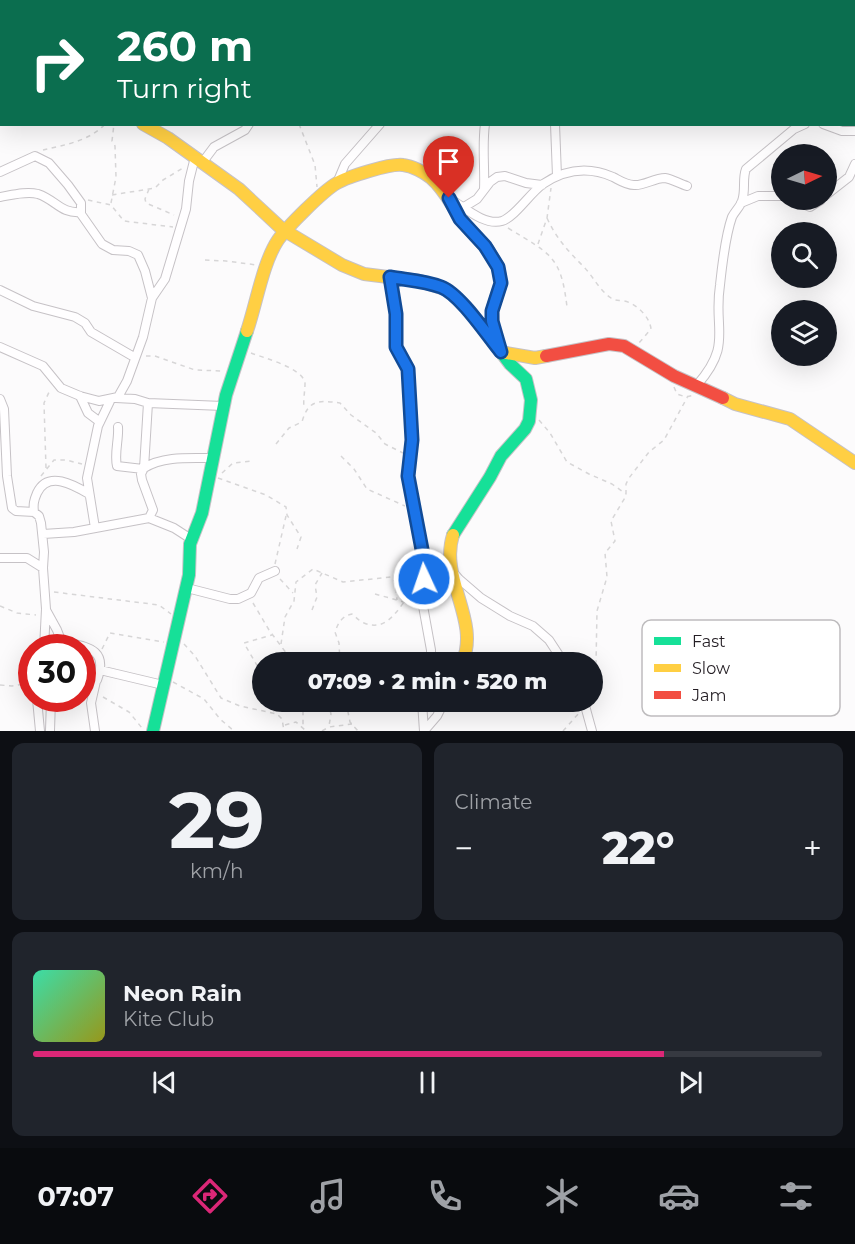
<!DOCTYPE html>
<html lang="en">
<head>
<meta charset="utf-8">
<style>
  :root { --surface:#171b24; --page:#20242c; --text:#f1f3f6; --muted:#9ea1a6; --line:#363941; --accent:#db2777 }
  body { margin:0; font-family:Montserrat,sans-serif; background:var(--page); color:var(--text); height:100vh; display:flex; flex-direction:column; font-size:22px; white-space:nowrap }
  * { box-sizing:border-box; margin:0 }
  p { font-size:20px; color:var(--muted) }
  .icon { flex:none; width:33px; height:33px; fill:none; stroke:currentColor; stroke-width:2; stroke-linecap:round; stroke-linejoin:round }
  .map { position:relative; height:731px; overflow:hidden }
  .drawer { display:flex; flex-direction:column; gap:12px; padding:12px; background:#0d0f14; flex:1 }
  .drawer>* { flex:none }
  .hud { position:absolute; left:0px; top:0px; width:855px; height:126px; box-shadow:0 6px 24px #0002; background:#0b6e4f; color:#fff; overflow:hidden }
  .needle { width:39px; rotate:85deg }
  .fabs { position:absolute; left:771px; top:144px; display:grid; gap:12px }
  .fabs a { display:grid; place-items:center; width:66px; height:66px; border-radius:50%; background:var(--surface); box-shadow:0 6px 24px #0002; font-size:30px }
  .speed { position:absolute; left:18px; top:634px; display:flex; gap:12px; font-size:30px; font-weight:700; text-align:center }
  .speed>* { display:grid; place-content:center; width:78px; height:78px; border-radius:50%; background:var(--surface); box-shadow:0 6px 24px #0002; line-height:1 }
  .speed .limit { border:9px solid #d22; background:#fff; color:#111 }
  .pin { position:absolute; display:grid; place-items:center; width:51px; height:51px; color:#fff; margin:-62px -26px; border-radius:50% 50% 50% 0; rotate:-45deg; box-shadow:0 0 6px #0007 }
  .pin .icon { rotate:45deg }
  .me { position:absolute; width:66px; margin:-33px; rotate:357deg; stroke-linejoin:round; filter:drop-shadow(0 0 4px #0008) }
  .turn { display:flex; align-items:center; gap:21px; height:126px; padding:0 18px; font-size:27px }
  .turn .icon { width:78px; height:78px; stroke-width:2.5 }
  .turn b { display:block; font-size:42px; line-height:51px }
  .big { font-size:45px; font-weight:800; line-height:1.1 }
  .drawer .widget { flex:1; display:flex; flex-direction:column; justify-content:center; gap:9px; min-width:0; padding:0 21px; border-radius:12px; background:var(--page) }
  .drawer .dial { align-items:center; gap:0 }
  .dial b { font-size:78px; line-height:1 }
  .song { display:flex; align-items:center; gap:18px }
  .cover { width:72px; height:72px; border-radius:9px; background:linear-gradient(135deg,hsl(160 70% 55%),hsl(60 70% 35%)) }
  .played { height:6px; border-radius:3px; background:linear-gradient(90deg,var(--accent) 80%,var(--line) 80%) }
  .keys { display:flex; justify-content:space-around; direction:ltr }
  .heat { display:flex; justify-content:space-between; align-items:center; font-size:33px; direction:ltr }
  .drawer .tiles { flex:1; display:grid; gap:12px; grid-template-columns:1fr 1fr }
  .widget:last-child { grid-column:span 2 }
  .trip { position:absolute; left:252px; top:652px; width:351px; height:60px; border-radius:30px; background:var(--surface); box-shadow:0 6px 24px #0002; font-weight:800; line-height:60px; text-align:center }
  .dock { display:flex; height:96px; justify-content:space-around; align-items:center; background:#090b0e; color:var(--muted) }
  .dock .icon { width:42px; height:42px }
  .dock .on { color:var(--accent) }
  .dock b { font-size:27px; color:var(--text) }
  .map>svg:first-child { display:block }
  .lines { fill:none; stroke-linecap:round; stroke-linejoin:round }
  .street-casing { stroke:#c6c2c6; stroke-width:10 }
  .fast-casing { stroke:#c6c2c6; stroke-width:14 }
  .slow-casing { stroke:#c6c2c6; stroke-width:14 }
  .jam-casing { stroke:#c6c2c6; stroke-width:14 }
  .path { stroke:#d7d6d7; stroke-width:1.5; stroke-dasharray:4.5 4.5; stroke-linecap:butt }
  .street { stroke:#fffeff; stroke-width:8 }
  .fast { stroke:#16e098; stroke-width:12 }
  .slow { stroke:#ffcf43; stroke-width:12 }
  .jam { stroke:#f24e42; stroke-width:12 }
  .route-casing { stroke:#114b97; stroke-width:15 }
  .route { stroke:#1a73e8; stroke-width:10 }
  .key { fill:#fff; stroke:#bebcbe; stroke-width:1.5 }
  .key-label { font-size:16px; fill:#251f25 }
</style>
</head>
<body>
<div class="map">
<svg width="855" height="731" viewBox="0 0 855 731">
  <rect width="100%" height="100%" fill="#fcfbfc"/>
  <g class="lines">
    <defs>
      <path id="street" d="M 114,0 L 115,2
        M 246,0 L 246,2
        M 279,0 L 280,2
        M 626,0 L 626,2
        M 133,2 L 135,0
        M 321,2 L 322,0
        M 479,2 L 480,0
        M 0,106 L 2,106
        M 555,124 L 557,176
        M 823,124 L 842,131 L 855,131
        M 202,163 L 214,147 L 245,130 L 249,124
        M 0,172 L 35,156 L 49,163 L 68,185 L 81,203 L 81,214 L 102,244 L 113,250 L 129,251 L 138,255 L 145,271 L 152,298
        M 337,183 L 345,164 L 380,124
        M 484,189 C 485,168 482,146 485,124
        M 826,195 L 849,177 L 855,164
        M 0,197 C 12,195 26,191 38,194 C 56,200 61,214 81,212
        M 452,200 C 465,208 485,226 502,221 C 515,217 530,193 543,184 C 564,170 588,166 613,177 C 619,180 626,185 634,185 C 644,186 654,178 665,178 C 672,179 680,184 687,186
        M 793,200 L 810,207 L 821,200
        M 741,203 L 758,196 L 782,196
        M 464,207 L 477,199 L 490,182 L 497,177 L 505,176 L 526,183 L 542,185
        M 390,277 L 396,314 L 395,347 L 408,369 L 413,440 L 408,475 L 424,560 L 423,606 L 431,650 L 431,663
        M 0,290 L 33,306 L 75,317 L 85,323 L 91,332 L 134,357
        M 0,347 L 43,366 L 61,388 L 80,396 L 99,401 L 118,397 L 127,381 L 143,337 L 152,298 L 165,279 L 186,209 L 189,181 L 195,157
        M 697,385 C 733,344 713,330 720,285 C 722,266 726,234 732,217 C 735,211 740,207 742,201 C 746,190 742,179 746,169 L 794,129 L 805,124
        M 80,396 L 88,413 L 100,422
        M 116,398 L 135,399 L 148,403 L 223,406
        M 0,399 L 4,409 L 7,476 L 12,508 L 16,511 L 34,512 L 39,516 L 41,523 L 44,552 L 43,568 L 46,609 L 44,648
        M 118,427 C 119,439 114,454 117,466 L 143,469
        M 144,468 L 148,403
        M 34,512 C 33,504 34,500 37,493 C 48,470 74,485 89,494
        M 149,518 L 174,528 L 191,539
        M 95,528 L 87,478 L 98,426 L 111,399
        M 43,534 L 74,532 L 149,518 L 153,510 L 142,480 L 141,474 L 144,468 C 163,456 189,458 211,458
        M 0,558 L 27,558 L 43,568
        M 453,572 L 459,579 L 481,598 L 510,616 L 533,626 L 549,640 L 564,663
        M 187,588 L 230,599 L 238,599 L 251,593 L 259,578 L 275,571
        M 46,610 L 57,630 L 64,648
        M 62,641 C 86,647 109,648 97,680 L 92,682 L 82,681
        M 100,670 L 163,685
        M 37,699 L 40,731
        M 422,702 L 424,731
        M 584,702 L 592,731
        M 50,731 L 51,699
        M 95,731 L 91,703 L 96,681
        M 424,731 L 437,716 L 444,702"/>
      <path id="fast" d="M 453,535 L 490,477 L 501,456 L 525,429 L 529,421 L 531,400 L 526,379 L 510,364 L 501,352 L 493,330 L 492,311 L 501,283 L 498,267 L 488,250
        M 153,731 L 189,575 L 190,544 L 202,513 L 226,395 L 247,331"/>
      <path id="slow" d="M 143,124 L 168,138 L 239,189 L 282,229 L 342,265 L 364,274 L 420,281 L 448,290 L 469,310 L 501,352 L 535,358 L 546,356
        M 247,331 C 256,305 263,262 278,240 C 287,227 323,191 337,183 C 347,177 391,163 403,165 C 412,166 424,172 431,178 C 445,190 451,205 461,219 C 469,230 479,240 488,250
        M 723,398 L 735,404 L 790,419 L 855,463
        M 453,535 C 439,579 481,621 462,663"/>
      <path id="jam" d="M 546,356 L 609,344 L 624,346 L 674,376 L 723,398"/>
    </defs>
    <use href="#street" class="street-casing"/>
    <use href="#fast" class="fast-casing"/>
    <use href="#slow" class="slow-casing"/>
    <use href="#jam" class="jam-casing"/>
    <path class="path" d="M 647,0 L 655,2
      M 854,20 L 855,19
      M 0,40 L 2,41
      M 854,44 L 855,45
      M 299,124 L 315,165 L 317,187
      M 43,150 C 64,145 90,141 105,124
      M 149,189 L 145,199 L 146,203 L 174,215
      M 112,195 L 155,188 L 163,180 L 183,168
      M 88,200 L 111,205 L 124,221 L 173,227
      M 111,203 L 116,177 L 115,146 L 112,141 L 114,124
      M 547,218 C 556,238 568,251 583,266 C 593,276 599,290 611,298 C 615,301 619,300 624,301 C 636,303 650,317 651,329 L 639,343
      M 508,228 C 550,254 561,255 567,307
      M 538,244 L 547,218 L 551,188
      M 205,260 L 226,261 L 257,265
      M 251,353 C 264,358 303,368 305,383 C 305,392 303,399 304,408
      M 146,356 L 155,356 L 195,370 L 223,371
      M 674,387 L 677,394 L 686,397 L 694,395
      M 539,420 L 550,433 L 567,462 L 589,474 L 612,484 L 626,494
      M 276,444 L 289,428 L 302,422 C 308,400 318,400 340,403 L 351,415 L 376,433 L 385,444 L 403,453
      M 341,456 L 354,469 L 367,489 L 405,506
      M 46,468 L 44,403 L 50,390
      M 222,473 L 233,463 L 253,461
      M 41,476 L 54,460 L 66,460 L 82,464
      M 218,478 L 266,495 L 286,507 L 287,515 L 301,537 L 297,549
      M 275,564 L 286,516
      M 280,579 L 293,593
      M 54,592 L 159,605 L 171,614
      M 375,594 L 415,605
      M 253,603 L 269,630 L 287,654 L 286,663
      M 0,606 L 17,613 L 36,615
      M 312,610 L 317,597 L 315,585 L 322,573
      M 184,644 L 195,656 L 221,698 L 240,706 L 277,714 L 282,719 L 284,731
      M 281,644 L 285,617 L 294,601 L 296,582 L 313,569 L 343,582 L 391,577 L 395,582 L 397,600
      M 102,649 L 110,633 L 164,642
      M 340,663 L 339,643 L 335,632 C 338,623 342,616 352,614 C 356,617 359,621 364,623 C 383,631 394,616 404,602
      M 592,673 L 596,664 L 597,611 L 607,577 L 605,553 L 615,541 L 611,521 L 626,496 L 626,484 L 629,478 L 649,452 L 664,440 L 688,396
      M 262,674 L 244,643 L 272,635
      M 173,682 L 204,699 L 220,719 L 234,731
      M 0,685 L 12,686 L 32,683
      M 103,697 L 129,712 L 142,728
      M 274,702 L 274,712
      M 301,702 L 303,711 L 303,727
      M 328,702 L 331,714 L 329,726
      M 346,702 L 350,722 L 358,731
      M 285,725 L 296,722 L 306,731
      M 322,731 L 329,727 L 352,724
      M 563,731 L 579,713"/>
    <use href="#street" class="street"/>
    <use href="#fast" class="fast"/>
    <use href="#slow" class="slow"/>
    <use href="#jam" class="jam"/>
  </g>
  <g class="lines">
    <defs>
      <path id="route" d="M 424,579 L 424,560 L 408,476 L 412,440 L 408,369 L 396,347 L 396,314 L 390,277 C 407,280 425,281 441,287 C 460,294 487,335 501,352 L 492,321 L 492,311 L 501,283 L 498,267 L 485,246 L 460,219 L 449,198"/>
    </defs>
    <use href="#route" class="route-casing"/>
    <use href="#route" class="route"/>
  </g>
  <rect x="642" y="620" width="198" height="96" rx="9" class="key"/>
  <rect x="654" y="637" width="27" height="8" fill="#16e098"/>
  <rect x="654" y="664" width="27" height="8" fill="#ffcf43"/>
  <rect x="654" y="691" width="27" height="8" fill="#f24e42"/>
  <g class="key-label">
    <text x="692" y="647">Fast</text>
    <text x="692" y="674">Slow</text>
    <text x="692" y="701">Jam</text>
  </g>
</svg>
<div class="fabs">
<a><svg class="needle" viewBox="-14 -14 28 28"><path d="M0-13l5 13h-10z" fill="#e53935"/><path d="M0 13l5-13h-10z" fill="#9ea1a6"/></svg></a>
<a><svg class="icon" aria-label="search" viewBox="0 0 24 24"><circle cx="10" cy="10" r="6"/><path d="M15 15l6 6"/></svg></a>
<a><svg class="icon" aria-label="layers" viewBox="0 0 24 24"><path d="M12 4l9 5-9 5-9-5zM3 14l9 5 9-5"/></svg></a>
</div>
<div class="speed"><div class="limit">30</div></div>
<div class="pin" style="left:449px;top:198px;background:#d93025"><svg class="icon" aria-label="arrive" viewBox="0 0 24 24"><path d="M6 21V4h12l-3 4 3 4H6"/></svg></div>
<svg class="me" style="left:424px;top:579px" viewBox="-20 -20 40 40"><circle r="17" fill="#1a73e8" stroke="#fff" stroke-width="3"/><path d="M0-11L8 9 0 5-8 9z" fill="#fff"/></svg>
<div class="trip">07:09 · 2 min · 520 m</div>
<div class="hud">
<div class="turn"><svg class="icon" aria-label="right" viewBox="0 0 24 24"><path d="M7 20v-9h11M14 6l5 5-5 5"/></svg><div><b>260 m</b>Turn right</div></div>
</div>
</div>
<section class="drawer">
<div class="tiles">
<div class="widget dial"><b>29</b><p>km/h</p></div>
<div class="widget"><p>Climate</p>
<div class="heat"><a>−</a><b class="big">22°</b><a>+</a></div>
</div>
<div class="widget">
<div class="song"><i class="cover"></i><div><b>Neon Rain</b><p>Kite Club</p></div></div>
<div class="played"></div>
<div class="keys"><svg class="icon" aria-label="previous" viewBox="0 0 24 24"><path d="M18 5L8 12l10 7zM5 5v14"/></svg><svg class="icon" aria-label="pause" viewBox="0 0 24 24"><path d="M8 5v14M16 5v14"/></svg><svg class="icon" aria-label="next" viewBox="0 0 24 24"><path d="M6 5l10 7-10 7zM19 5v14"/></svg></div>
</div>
</div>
</section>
<nav class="dock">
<b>07:07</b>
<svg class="icon on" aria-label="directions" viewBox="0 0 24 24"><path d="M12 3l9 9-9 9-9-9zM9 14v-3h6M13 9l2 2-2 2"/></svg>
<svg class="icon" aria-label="music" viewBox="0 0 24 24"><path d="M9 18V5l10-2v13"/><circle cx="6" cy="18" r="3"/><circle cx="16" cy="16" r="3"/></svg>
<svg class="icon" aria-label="phone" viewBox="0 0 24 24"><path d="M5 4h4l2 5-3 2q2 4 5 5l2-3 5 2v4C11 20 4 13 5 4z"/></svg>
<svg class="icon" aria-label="climate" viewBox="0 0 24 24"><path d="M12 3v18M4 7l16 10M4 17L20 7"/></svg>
<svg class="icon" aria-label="car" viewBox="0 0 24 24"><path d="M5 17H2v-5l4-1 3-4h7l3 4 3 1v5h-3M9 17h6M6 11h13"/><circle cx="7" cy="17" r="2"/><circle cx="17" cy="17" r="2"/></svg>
<svg class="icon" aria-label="filters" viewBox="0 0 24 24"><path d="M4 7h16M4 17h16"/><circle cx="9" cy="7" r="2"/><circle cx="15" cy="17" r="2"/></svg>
</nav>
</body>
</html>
